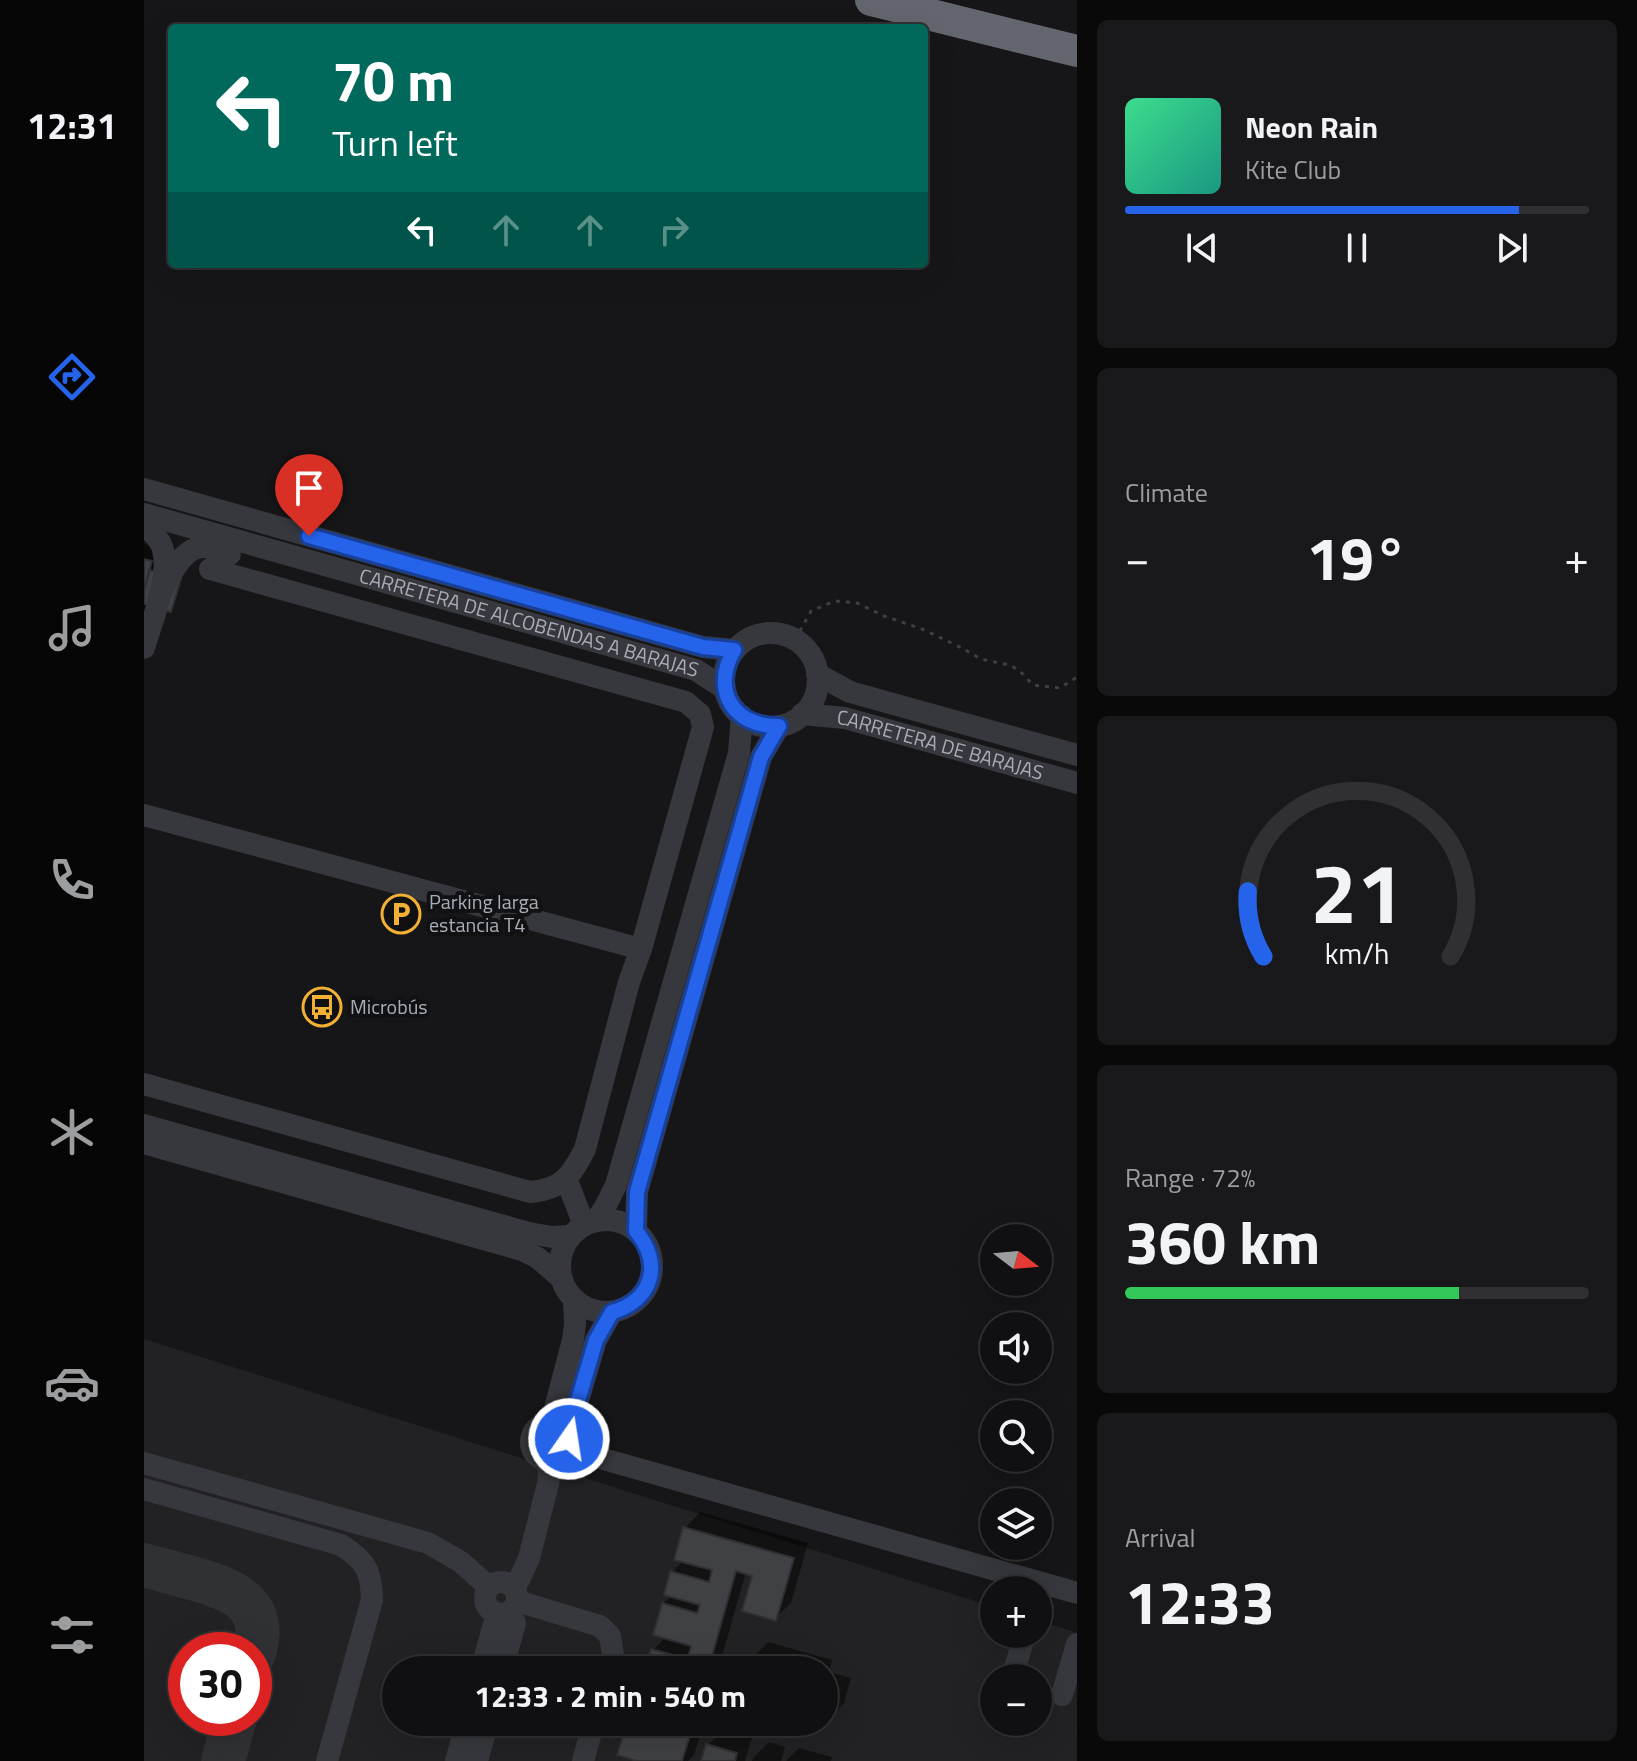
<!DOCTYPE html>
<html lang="en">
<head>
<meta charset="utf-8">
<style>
  :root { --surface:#101012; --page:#19191b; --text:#f1f3f6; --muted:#9c9d9f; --line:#303032; --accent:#2563eb }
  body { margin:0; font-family:"Titillium Web",sans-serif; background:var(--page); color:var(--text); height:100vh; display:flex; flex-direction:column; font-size:30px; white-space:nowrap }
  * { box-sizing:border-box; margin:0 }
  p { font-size:26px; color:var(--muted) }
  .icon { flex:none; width:44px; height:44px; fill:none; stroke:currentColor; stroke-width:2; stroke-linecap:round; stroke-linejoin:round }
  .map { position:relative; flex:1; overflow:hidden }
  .panel { display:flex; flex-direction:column; gap:20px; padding:20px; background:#09090a; width:560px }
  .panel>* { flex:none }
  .guide { position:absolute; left:24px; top:24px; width:760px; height:244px; border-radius:8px; box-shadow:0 8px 32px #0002,0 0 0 2px var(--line); background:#00695c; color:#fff; overflow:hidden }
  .needle { width:52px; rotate:106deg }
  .fabs { position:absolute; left:836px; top:1224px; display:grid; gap:16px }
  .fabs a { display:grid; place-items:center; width:72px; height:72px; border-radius:50%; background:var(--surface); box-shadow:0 8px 32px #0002,0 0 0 2px var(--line); font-size:40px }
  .speed { position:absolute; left:24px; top:1632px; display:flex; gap:16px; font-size:40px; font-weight:700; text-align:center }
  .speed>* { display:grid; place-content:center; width:104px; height:104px; border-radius:50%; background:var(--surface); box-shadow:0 8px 32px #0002,0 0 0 2px var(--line); line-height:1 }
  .speed .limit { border:12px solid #d22; background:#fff; color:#111 }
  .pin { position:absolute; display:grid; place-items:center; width:68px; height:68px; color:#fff; margin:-82px -34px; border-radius:50% 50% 50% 0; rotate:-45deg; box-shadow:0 0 8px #0007 }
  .pin .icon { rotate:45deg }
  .me { position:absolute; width:88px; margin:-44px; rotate:13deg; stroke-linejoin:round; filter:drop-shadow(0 0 6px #0008) }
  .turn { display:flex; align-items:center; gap:28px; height:168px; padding:0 32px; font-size:36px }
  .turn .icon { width:104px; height:104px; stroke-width:2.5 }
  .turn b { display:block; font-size:56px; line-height:68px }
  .lanes { display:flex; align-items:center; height:76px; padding:0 32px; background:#0003; justify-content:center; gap:40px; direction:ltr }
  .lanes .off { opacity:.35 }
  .big { font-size:60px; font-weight:700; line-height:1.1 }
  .panel .widget { flex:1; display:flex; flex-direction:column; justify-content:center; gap:12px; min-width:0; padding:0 28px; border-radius:12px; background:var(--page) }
  .panel .dial { align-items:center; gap:0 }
  .dial svg { height:208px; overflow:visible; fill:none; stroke:var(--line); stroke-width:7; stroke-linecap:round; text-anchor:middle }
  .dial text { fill:var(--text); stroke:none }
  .song { display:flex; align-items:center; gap:24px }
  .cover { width:96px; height:96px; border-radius:12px; background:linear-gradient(135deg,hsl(150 70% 55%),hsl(170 70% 35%)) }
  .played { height:8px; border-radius:4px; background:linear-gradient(90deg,var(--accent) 85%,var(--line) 85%) }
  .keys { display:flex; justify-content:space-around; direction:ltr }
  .heat { display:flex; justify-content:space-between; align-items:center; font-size:44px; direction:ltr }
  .charge { height:12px; border-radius:6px; background:linear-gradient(90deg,#34c759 72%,var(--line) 0) }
  .trip { position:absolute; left:238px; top:1656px; width:456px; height:80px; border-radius:40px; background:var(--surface); box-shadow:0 8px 32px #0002,0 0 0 2px var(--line); font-weight:700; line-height:80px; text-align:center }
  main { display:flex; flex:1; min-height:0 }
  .tab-bar { display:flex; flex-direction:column; width:144px; justify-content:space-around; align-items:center; background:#060607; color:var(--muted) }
  .tab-bar .icon { width:56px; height:56px }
  .tab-bar .active { color:var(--accent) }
  .tab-bar b { font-size:36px; color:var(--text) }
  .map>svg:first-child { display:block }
  .built { fill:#222225; fill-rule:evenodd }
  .shadow { fill:#0007 }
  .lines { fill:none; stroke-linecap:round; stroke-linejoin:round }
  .taxiway { stroke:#303135; stroke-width:44 }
  .building { fill:#404145; stroke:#303034; stroke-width:2 }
  .path { stroke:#3d3f44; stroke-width:3; stroke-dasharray:4 6; stroke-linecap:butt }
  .minor { stroke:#37383d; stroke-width:22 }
  .highway { stroke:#63666e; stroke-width:32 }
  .route-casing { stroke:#184099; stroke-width:20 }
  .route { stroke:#2563eb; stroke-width:14 }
  .labels { text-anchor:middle; stroke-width:8; stroke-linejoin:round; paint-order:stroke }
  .street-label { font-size:20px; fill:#a8adb8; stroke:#111113 }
  .poi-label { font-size:20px; fill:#a8adb8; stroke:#111113; text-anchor:start }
</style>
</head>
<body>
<main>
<nav class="tab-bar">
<b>12:31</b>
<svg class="icon active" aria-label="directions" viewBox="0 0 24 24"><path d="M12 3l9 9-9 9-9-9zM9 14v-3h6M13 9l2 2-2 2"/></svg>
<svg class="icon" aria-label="music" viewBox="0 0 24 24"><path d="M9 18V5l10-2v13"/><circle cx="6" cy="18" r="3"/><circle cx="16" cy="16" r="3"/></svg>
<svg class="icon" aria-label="phone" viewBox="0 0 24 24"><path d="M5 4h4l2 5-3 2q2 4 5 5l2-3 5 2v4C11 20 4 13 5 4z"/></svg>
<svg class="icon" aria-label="climate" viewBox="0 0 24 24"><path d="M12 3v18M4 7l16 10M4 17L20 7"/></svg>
<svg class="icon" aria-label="car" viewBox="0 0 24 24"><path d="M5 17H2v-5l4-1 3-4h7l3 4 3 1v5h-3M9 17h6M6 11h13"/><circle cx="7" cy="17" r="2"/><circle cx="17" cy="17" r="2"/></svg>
<svg class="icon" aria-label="filters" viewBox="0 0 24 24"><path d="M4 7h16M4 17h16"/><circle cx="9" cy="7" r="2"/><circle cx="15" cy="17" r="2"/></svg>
</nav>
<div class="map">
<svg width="933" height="1761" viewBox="0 0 933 1761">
  <rect width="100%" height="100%" fill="#161618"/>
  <path class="built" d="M 0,1339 L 850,1607 L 850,1634 L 894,1634 L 894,1620 L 933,1633 L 933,1761 L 0,1761 ZM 42,1650 L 110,1650 L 110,1718 L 42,1718 ZM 252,1670 L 680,1670 L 680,1722 L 252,1722 ZM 850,1678 L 894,1678 L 894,1722 L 850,1722 Z"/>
  <path class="shadow" d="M 0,544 L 19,550 L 38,576 L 30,607 L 27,610 L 2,607 L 0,609 Z
    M 556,1512 L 664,1543 L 647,1603 L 631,1618 L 610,1574 L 602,1572 L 574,1670 L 503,1670 L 509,1650 L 522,1637 L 519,1604 L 528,1595 L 528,1572 L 540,1560 L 541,1528 Z
    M 624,1642 L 688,1660 L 685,1672 L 707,1678 L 700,1703 L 684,1719 L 680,1717 L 680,1670 L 605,1670 L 609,1658 Z
    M 485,1722 L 560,1722 L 550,1755 L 544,1761 L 500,1761 Z
    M 580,1729 L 608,1737 L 601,1761 L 559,1761 L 564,1745 Z
    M 625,1742 L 641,1747 L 637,1761 L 608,1761 L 609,1758 Z
    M 655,1748 L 688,1757 L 687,1761 L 642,1761 Z"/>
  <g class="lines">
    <path class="taxiway" d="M 0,1565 C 16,1569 32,1574 48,1578 C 88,1589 125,1603 110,1653
      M 79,1761 L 91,1718"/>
  </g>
  <path class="building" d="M 0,559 L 8,561 L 0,590 Z
    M 6,570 L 37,579 L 27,612 L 0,604 L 0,590 Z
    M 539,1527 L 650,1558 L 632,1621 L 598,1611 L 608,1576 L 592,1571 L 564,1670 L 501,1670 L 507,1649 L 544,1659 L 547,1646 L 509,1635 L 518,1603 L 553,1613 L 556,1605 L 520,1595 L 526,1571 L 565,1582 L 568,1570 L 530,1560 Z
    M 607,1656 L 653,1670 L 603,1670 Z
    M 680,1690 L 693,1694 L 685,1721 L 680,1720 Z
    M 483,1722 L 501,1722 L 521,1728 L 522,1722 L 550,1722 L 538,1761 L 493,1761 L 473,1755 Z
    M 562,1744 L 593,1753 L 591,1761 L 557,1761 Z"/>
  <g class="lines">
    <path class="path" d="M 651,640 L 667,611 L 691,601 L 713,603 L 740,616 L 778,629 L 818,648 L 837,659 L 865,665 L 875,670 L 889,685 L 916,688 L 933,677"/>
    <g class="minor">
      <path d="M 0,489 L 559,647 L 590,650"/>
      <path id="s1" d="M 0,514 L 552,670 L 581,689"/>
      <path d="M 0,526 C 7,531 13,536 17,544 C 29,572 8,620 0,648"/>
      <path d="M 16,595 C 25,579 37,547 60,547 C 68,547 78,552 86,554"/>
      <circle cx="627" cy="680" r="47"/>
      <path d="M 673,674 L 706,692 L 933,755"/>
      <path id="s2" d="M 658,714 L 701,718 L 933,783"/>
      <path d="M 0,815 L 497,949"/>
      <path d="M 0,1084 L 386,1192 C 418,1189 427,1177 441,1149 L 485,982 L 497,949 L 559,727 L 556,714 L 542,702 L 66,569"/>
      <path d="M 0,1125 L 385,1233 L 408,1237 L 426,1236"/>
      <path d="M 0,1143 L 378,1250 L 394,1258 L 417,1278"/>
      <path d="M 422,1178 L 440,1225"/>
      <circle cx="462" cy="1266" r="46"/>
      <path d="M 452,1221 L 461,1207 L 472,1185 L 595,753 L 598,716"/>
      <path d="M 492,1231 L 493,1192 L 617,757 L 635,726"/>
      <circle cx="406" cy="1442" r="19"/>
      <path d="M 407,1423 L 429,1340 L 431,1324 L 430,1301"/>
      <path d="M 424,1434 L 452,1340 L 468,1312"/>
      <path d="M 424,1449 L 933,1593"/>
      <path d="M 0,1463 L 284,1543 L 317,1562 L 345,1587"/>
      <path d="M 0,1489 L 197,1545 C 222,1561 227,1570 228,1600 L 183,1761"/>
      <circle cx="357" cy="1598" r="16"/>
      <path d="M 368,1586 L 375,1580 L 385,1558 L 405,1480 L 404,1461"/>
      <path d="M 373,1601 L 456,1626 L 466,1636 L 469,1655 L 464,1670"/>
      <path d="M 337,1670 L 353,1614"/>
      <path d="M 358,1670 L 371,1623 L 366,1612"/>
      <path d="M 868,1678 L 881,1634"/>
      <path d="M 918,1695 L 933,1644"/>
      <path d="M 312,1761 L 323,1722"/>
      <path d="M 333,1761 L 344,1722"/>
      <path d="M 439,1761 L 450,1722"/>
    </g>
    <path class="highway" d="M 727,0 L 933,51"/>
  </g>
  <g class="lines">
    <defs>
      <path id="route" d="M 165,536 L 559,647 L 590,650 C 567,690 589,727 635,726 L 617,757 L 493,1192 L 492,1231 C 519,1264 509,1300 468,1312 L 452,1340 L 424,1434 L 425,1439"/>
    </defs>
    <use href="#route" class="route-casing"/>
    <use href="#route" class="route"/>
  </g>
  <defs>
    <symbol id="parking-ring" viewBox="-11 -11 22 22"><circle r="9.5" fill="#111113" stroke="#f2b134" stroke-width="1.5"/><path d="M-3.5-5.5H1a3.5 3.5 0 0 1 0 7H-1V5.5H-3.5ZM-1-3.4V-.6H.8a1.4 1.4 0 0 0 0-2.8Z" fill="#f2b134"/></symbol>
    <symbol id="bus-ring" viewBox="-11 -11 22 22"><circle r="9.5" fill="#111113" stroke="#f2b134" stroke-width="1.5"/><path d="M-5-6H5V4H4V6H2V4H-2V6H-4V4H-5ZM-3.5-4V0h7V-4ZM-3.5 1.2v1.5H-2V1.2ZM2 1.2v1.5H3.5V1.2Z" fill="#f2b134"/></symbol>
  </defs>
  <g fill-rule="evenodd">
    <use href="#parking-ring" x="235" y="892" width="44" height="44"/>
    <use href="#bus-ring" x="156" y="985" width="44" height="44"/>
  </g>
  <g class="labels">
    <g class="street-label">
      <text dy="7" stroke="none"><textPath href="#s1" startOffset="400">CARRETERA DE ALCOBENDAS A BARAJAS</textPath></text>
      <text dy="7" stroke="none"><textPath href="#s2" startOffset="142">CARRETERA DE BARAJAS</textPath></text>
    </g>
    <g class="poi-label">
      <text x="285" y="909">Parking larga<tspan x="285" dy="23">estancia T4</tspan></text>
      <text x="206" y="1014">Microbús</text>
    </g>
  </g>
</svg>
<div class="fabs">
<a><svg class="needle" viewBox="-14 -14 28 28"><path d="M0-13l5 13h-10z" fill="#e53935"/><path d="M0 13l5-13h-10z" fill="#9c9d9f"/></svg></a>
<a><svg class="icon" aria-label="sound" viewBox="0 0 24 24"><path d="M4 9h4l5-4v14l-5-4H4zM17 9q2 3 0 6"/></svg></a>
<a><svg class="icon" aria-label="search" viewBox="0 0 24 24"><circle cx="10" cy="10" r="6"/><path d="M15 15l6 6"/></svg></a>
<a><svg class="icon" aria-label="layers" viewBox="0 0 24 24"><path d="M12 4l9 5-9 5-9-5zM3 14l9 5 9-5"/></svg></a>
<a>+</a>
<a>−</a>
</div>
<div class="speed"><div class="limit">30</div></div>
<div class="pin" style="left:165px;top:536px;background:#d93025"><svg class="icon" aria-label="arrive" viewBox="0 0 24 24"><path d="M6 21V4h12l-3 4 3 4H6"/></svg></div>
<svg class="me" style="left:425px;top:1439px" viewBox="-20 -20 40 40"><circle r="17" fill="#2563eb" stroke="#fff" stroke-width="3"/><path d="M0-11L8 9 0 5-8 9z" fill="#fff"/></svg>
<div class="trip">12:33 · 2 min · 540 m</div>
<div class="guide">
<div class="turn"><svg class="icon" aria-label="left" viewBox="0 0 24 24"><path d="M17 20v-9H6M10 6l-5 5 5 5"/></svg><div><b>70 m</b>Turn left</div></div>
<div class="lanes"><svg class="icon" aria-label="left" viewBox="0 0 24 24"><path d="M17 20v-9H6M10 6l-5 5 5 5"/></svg><svg class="icon off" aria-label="ahead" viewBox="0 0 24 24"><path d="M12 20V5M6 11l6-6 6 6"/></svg><svg class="icon off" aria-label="ahead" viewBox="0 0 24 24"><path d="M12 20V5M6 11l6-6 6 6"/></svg><svg class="icon off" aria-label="right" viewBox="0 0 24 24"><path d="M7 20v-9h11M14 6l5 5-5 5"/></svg></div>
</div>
</div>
<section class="panel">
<div class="widget">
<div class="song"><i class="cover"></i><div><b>Neon Rain</b><p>Kite Club</p></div></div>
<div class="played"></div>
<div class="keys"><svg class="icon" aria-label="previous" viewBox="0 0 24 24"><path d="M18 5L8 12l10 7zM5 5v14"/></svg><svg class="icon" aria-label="pause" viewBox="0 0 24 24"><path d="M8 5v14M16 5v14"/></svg><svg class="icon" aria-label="next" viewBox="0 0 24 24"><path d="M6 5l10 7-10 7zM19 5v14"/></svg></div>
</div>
<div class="widget"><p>Climate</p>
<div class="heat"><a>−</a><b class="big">19°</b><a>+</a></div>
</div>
<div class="widget dial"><svg viewBox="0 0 100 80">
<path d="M14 69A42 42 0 1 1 86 69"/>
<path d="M14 69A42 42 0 0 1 8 44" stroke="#2563eb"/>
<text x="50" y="56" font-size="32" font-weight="700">21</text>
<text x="50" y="72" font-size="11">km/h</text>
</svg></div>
<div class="widget"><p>Range · 72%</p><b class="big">360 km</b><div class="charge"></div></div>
<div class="widget"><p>Arrival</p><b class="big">12:33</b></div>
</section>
</main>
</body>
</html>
